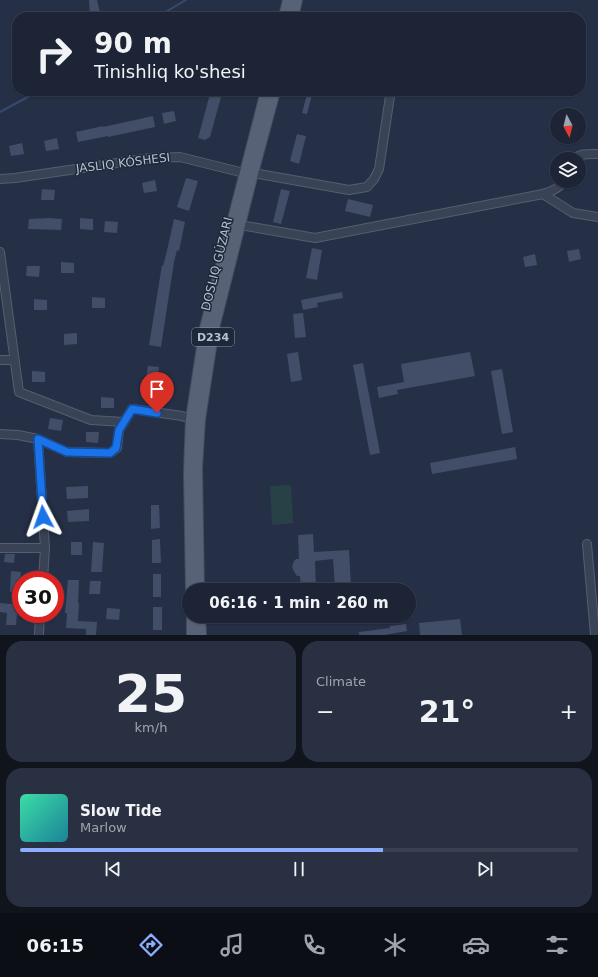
<!DOCTYPE html>
<html lang="en">
<head>
<meta charset="utf-8">
<style>
  :root { --surface:#1c2435; --page:#293041; --text:#f1f3f6; --muted:#a0a4ad; --line:#3a4150; --accent:#8daeff }
  body { margin:0; font-family:"DejaVu Sans",sans-serif; background:var(--page); color:var(--text); height:100vh; display:flex; flex-direction:column; font-size:15px; white-space:nowrap }
  * { box-sizing:border-box; margin:0 }
  p { font-size:13px; color:var(--muted) }
  .icon { flex:none; width:22px; height:22px; fill:none; stroke:currentColor; stroke-width:2; stroke-linecap:round; stroke-linejoin:round }
  .map { position:relative; height:635px; overflow:hidden }
  .drawer { display:flex; flex-direction:column; gap:6px; padding:6px; background:#0f141d; flex:1 }
  .drawer>* { flex:none }
  .top-card { position:absolute; left:12px; top:12px; width:574px; height:84px; border-radius:16px; box-shadow:0 1px 3px #0004,0 0 0 1px var(--line); background:#1c2435; color:var(--text); overflow:hidden }
  .needle { width:26px; rotate:173deg }
  .fabs { position:absolute; left:550px; top:108px; display:grid; gap:8px }
  .fabs a { display:grid; place-items:center; width:36px; height:36px; border-radius:50%; background:var(--surface); box-shadow:0 1px 3px #0004,0 0 0 1px var(--line); font-size:20px }
  .speed { position:absolute; left:12px; top:571px; display:flex; gap:8px; font-size:20px; font-weight:700; text-align:center }
  .speed>* { display:grid; place-content:center; width:52px; height:52px; border-radius:50%; background:var(--surface); box-shadow:0 1px 3px #0004,0 0 0 1px var(--line); line-height:1 }
  .speed .limit { border:6px solid #d22; background:#fff; color:#111 }
  .pin { position:absolute; display:grid; place-items:center; width:34px; height:34px; color:#fff; margin:-41px -17px; border-radius:50% 50% 50% 0; rotate:-45deg; box-shadow:0 0 4px #0007 }
  .pin .icon { rotate:45deg }
  .me { position:absolute; width:44px; margin:-22px; rotate:356deg; stroke-linejoin:round; filter:drop-shadow(0 0 3px #0008) }
  .turn { display:flex; align-items:center; gap:14px; height:84px; padding:0 16px; font-size:18px }
  .turn .icon { width:52px; height:52px; stroke-width:2.5 }
  .turn b { display:block; font-size:28px; line-height:34px }
  .big { font-size:30px; font-weight:600; line-height:1.1 }
  .drawer .card { flex:1; display:flex; flex-direction:column; justify-content:center; gap:6px; min-width:0; padding:0 14px; border-radius:16px; background:var(--page) }
  .drawer .dial { align-items:center; gap:0 }
  .dial b { font-size:52px; line-height:1 }
  .song { display:flex; align-items:center; gap:12px }
  .cover { width:48px; height:48px; border-radius:6px; background:linear-gradient(135deg,hsl(160 70% 55%),hsl(190 70% 35%)) }
  .played { height:4px; border-radius:2px; background:linear-gradient(90deg,var(--accent) 65%,var(--line) 65%) }
  .keys { display:flex; justify-content:space-around; direction:ltr }
  .heat { display:flex; justify-content:space-between; align-items:center; font-size:22px; direction:ltr }
  .drawer .tiles { flex:1; display:grid; gap:6px; grid-template-columns:1fr 1fr }
  .card:last-child { grid-column:span 2 }
  .trip { position:absolute; left:182px; top:583px; width:234px; height:40px; border-radius:20px; background:var(--surface); box-shadow:0 1px 3px #0004,0 0 0 1px var(--line); font-weight:600; line-height:40px; text-align:center }
  .menu { display:flex; height:64px; justify-content:space-around; align-items:center; background:#0b0e15; color:var(--muted) }
  .menu .icon { width:28px; height:28px }
  .menu .current { color:var(--accent) }
  .menu b { font-size:18px; color:var(--text) }
  .map>svg:first-child { display:block }
  .green { fill:#274147 }
  .lines { fill:none; stroke-linecap:round; stroke-linejoin:round }
  .stream { stroke:#37496f; stroke-width:2 }
  .building { fill:#424d67 }
  .minor-casing { stroke:#555e70; stroke-width:10 }
  .major-casing { stroke:#434c5f; stroke-width:12 }
  .minor { stroke:#3a4356; stroke-width:8 }
  .major { stroke:#586276; stroke-width:10 }
  .route-casing { stroke:#114b97; stroke-width:10 }
  .route { stroke:#1a73e8; stroke-width:7 }
  .labels { text-anchor:middle; stroke-width:3; stroke-linejoin:round; paint-order:stroke }
  .shield { fill:#1e283b; stroke:#8a92a3; stroke-width:1 }
  .shield-label { font-size:11px; font-weight:bold; fill:#b8bfcf }
  .street-label { font-size:12px; fill:#b8bfcf; stroke:#1e283b }
</style>
</head>
<body>
<div class="map">
<svg width="598" height="635" viewBox="0 0 598 635">
  <rect width="100%" height="100%" fill="#253047"/>
  <path class="green" d="M 291,485 L 293,523 L 272,525 L 270,486 Z"/>
  <g class="lines">
    <path class="stream" d="M 157,17 L 186,0
      M 0,112 L 39,91"/>
  </g>
  <path class="building" d="M 89,0 L 97,0 L 101,17 L 90,17 Z
    M 308,91 L 313,91 L 307,114 L 302,113 Z
    M 210,94 L 221,97 L 210,137 L 205,140 L 198,138 Z
    M 174,111 L 176,121 L 164,124 L 162,113 Z
    M 153,116 L 155,127 L 108,137 L 108,136 L 78,142 L 76,132 L 103,126 L 103,127 Z
    M 297,134 L 306,136 L 299,164 L 290,161 Z
    M 57,138 L 59,149 L 46,151 L 44,141 Z
    M 22,143 L 24,154 L 11,156 L 9,146 Z
    M 186,178 L 198,181 L 189,211 L 177,207 Z
    M 155,180 L 157,191 L 144,193 L 142,183 Z
    M 42,189 L 55,190 L 54,200 L 41,200 Z
    M 281,189 L 290,191 L 281,224 L 273,222 Z
    M 348,199 L 373,205 L 370,217 L 345,211 Z
    M 49,218 L 62,219 L 61,230 L 28,229 L 29,219 Z
    M 80,218 L 93,219 L 93,230 L 80,229 Z
    M 174,219 L 185,222 L 179,251 L 177,250 L 174,262 L 161,347 L 149,345 L 162,265 L 163,266 L 166,255 Z
    M 105,221 L 118,222 L 117,233 L 104,232 Z
    M 312,248 L 322,250 L 317,280 L 306,278 Z
    M 579,249 L 581,259 L 569,262 L 567,251 Z
    M 535,254 L 537,265 L 525,267 L 523,257 Z
    M 61,262 L 74,263 L 74,273 L 61,273 Z
    M 27,266 L 40,266 L 39,277 L 26,276 Z
    M 342,292 L 343,298 L 317,303 L 318,307 L 303,310 L 301,300 Z
    M 92,297 L 105,298 L 105,308 L 92,308 Z
    M 34,299 L 47,300 L 47,310 L 34,310 Z
    M 303,313 L 306,337 L 295,338 L 293,314 Z
    M 77,333 L 77,344 L 64,345 L 64,334 Z
    M 298,352 L 302,380 L 291,382 L 287,354 Z
    M 470,352 L 475,376 L 397,390 L 398,394 L 379,398 L 377,387 L 404,382 L 401,364 Z
    M 363,363 L 380,453 L 370,455 L 353,365 Z
    M 148,366 L 159,367 L 155,398 L 143,396 Z
    M 502,369 L 513,432 L 502,434 L 491,371 Z
    M 32,371 L 45,372 L 45,382 L 32,382 Z
    M 101,397 L 114,398 L 114,408 L 101,408 Z
    M 50,418 L 63,420 L 61,431 L 48,429 Z
    M 86,432 L 99,432 L 98,443 L 86,442 Z
    M 515,447 L 517,459 L 432,474 L 430,463 Z
    M 88,486 L 88,498 L 67,499 L 66,487 Z
    M 151,505 L 159,505 L 160,528 L 151,529 Z
    M 89,509 L 89,521 L 68,522 L 67,511 Z
    M 313,534 L 314,552 L 349,550 L 351,586 L 335,587 L 333,559 L 315,561 L 316,590 L 301,590 L 300,576 L 297,576 L 295,573 L 292,567 L 294,561 L 296,559 L 299,559 L 298,535 Z
    M 160,539 L 161,563 L 152,563 L 152,540 Z
    M 71,542 L 82,542 L 82,555 L 71,555 Z
    M 93,542 L 104,543 L 102,572 L 91,572 Z
    M 5,554 L 15,554 L 14,563 L 4,562 Z
    M 11,571 L 21,572 L 19,592 L 10,592 Z
    M 153,574 L 161,574 L 161,597 L 153,597 Z
    M 68,580 L 79,580 L 78,603 L 79,603 L 78,621 L 97,622 L 96,635 L 86,635 L 86,629 L 66,628 L 67,613 L 65,613 Z
    M 90,581 L 101,581 L 100,594 L 89,594 Z
    M 0,603 L 21,605 L 21,614 L 17,614 L 16,625 L 6,625 L 7,613 L 0,612 Z
    M 153,607 L 162,607 L 162,630 L 153,630 Z
    M 107,608 L 120,609 L 119,620 L 106,619 Z
    M 460,619 L 462,635 L 420,635 L 419,623 Z
    M 406,624 L 407,631 L 384,635 L 359,635 L 359,632 L 390,628 L 390,626 Z"/>
  <g class="lines">
    <defs>
      <path id="minor" d="M 574,159 C 581,153 589,154 598,154
        M 253,173 L 349,190 L 367,187 L 374,179 L 379,169 L 390,96
        M 0,179 L 15,178 L 151,158 L 180,157 L 244,173
        M 543,194 L 573,213 L 598,217
        M 240,225 L 315,238 L 543,194 C 551,191 559,189 563,181
        M 0,252 L 19,392 L 91,420 L 124,422
        M 0,360 L 14,360
        M 0,434 L 18,435 L 38,439 L 67,452 L 110,453 L 117,448 L 119,430 L 132,409 L 182,416 L 191,419
        M 38,439 L 45,548 L 43,580
        M 587,544 L 595,635
        M 0,548 L 45,548
        M 39,635 L 40,614"/>
      <path id="major" d="M 284,17 L 288,0
        M 293,17 L 297,0
        M 191,590 L 189,472 L 191,419 L 205,328 L 266,91
        M 199,590 L 197,468 L 200,419 L 214,328 L 253,173 L 275,91
        M 192,616 L 192,635
        M 200,616 L 201,635"/>
    </defs>
    <use href="#minor" class="minor-casing"/>
    <use href="#major" class="major-casing"/>
    <use href="#minor" class="minor"/>
    <use href="#major" class="major"/>
  </g>
  <g class="lines">
    <defs>
      <path id="route" d="M 43,517 L 38,439 L 67,452 L 110,453 L 116,448 L 119,430 L 132,409 L 157,413"/>
    </defs>
    <use href="#route" class="route-casing"/>
    <use href="#route" class="route"/>
  </g>
  <g class="labels">
    <rect class="shield" x="192" y="328" width="42" height="18" rx="3"/>
    <g class="shield-label">
      <text x="213" y="341">D234</text>
    </g>
    <g class="street-label">
      <text transform="translate(123 163) rotate(-7)" y="4">JASLIQ KÓSHESI</text>
      <text transform="translate(217 264) rotate(-76)" y="4">DOSLIQ GÚZARI</text>
    </g>
  </g>
</svg>
<div class="fabs">
<a><svg class="needle" viewBox="-14 -14 28 28"><path d="M0-13l5 13h-10z" fill="#e53935"/><path d="M0 13l5-13h-10z" fill="#a0a4ad"/></svg></a>
<a><svg class="icon" aria-label="layers" viewBox="0 0 24 24"><path d="M12 4l9 5-9 5-9-5zM3 14l9 5 9-5"/></svg></a>
</div>
<div class="speed"><div class="limit">30</div></div>
<div class="pin" style="left:157px;top:413px;background:#d93025"><svg class="icon" aria-label="arrive" viewBox="0 0 24 24"><path d="M6 21V4h12l-3 4 3 4H6"/></svg></div>
<svg class="me" style="left:43px;top:517px" viewBox="-20 -20 40 40"><path d="M0-17L14 15 0 8-14 15z" fill="#1a73e8" stroke="#fff" stroke-width="4"/></svg>
<div class="trip">06:16 · 1 min · 260 m</div>
<div class="top-card">
<div class="turn"><svg class="icon" aria-label="right" viewBox="0 0 24 24"><path d="M7 20v-9h11M14 6l5 5-5 5"/></svg><div><b>90 m</b>Tinishliq ko'shesi</div></div>
</div>
</div>
<section class="drawer">
<div class="tiles">
<div class="card dial"><b>25</b><p>km/h</p></div>
<div class="card"><p>Climate</p>
<div class="heat"><a>−</a><b class="big">21°</b><a>+</a></div>
</div>
<div class="card">
<div class="song"><i class="cover"></i><div><b>Slow Tide</b><p>Marlow</p></div></div>
<div class="played"></div>
<div class="keys"><svg class="icon" aria-label="previous" viewBox="0 0 24 24"><path d="M18 5L8 12l10 7zM5 5v14"/></svg><svg class="icon" aria-label="pause" viewBox="0 0 24 24"><path d="M8 5v14M16 5v14"/></svg><svg class="icon" aria-label="next" viewBox="0 0 24 24"><path d="M6 5l10 7-10 7zM19 5v14"/></svg></div>
</div>
</div>
</section>
<nav class="menu">
<b>06:15</b>
<svg class="icon current" aria-label="directions" viewBox="0 0 24 24"><path d="M12 3l9 9-9 9-9-9zM9 14v-3h6M13 9l2 2-2 2"/></svg>
<svg class="icon" aria-label="music" viewBox="0 0 24 24"><path d="M9 18V5l10-2v13"/><circle cx="6" cy="18" r="3"/><circle cx="16" cy="16" r="3"/></svg>
<svg class="icon" aria-label="phone" viewBox="0 0 24 24"><path d="M5 4h4l2 5-3 2q2 4 5 5l2-3 5 2v4C11 20 4 13 5 4z"/></svg>
<svg class="icon" aria-label="climate" viewBox="0 0 24 24"><path d="M12 3v18M4 7l16 10M4 17L20 7"/></svg>
<svg class="icon" aria-label="car" viewBox="0 0 24 24"><path d="M5 17H2v-5l4-1 3-4h7l3 4 3 1v5h-3M9 17h6M6 11h13"/><circle cx="7" cy="17" r="2"/><circle cx="17" cy="17" r="2"/></svg>
<svg class="icon" aria-label="filters" viewBox="0 0 24 24"><path d="M4 7h16M4 17h16"/><circle cx="9" cy="7" r="2"/><circle cx="15" cy="17" r="2"/></svg>
</nav>
</body>
</html>
